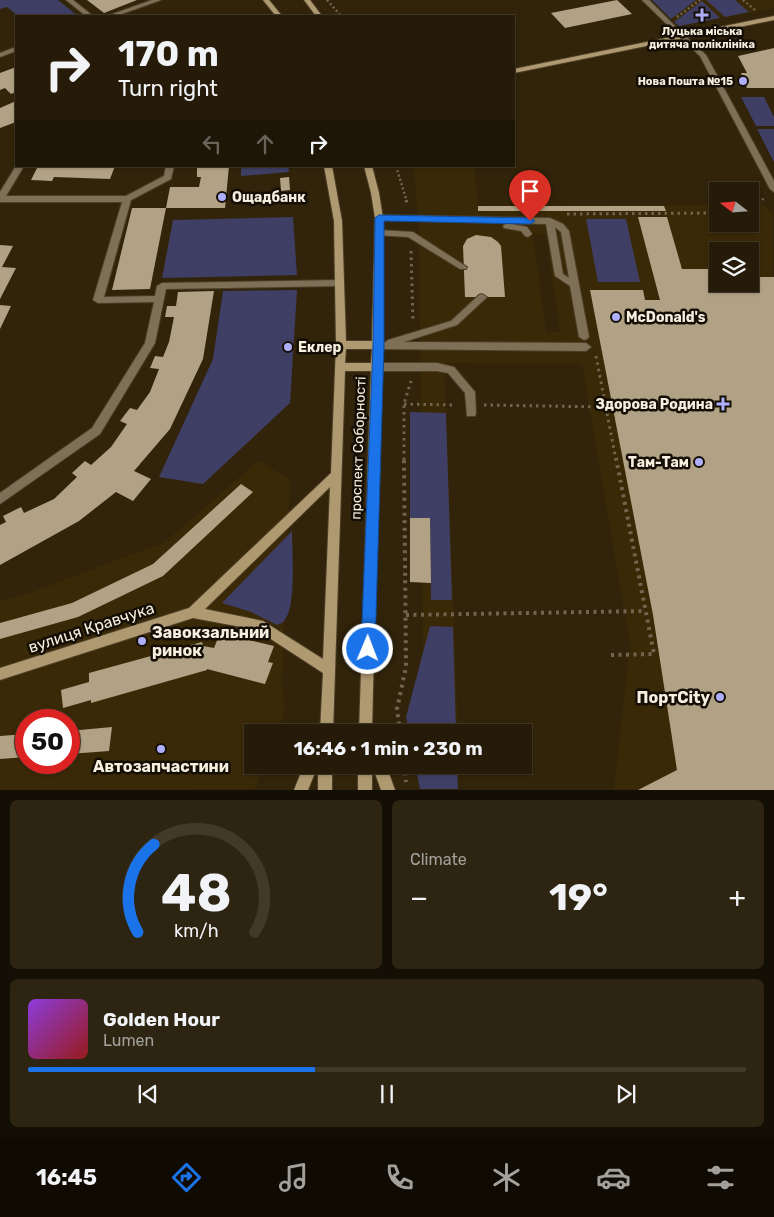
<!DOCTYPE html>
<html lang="en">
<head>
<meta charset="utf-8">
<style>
  :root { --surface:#251b08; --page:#2d2412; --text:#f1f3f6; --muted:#a3a19c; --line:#423929; --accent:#1a73e8 }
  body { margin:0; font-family:Rubik,sans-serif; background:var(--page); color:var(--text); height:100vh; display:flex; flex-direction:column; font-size:19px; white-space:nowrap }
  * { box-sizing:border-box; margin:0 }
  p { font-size:16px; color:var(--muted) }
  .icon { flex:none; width:28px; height:28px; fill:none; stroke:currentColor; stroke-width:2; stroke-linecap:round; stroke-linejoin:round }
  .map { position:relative; height:790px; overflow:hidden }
  .side { display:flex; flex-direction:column; gap:10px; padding:10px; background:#140f04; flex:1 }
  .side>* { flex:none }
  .top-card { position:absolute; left:15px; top:15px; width:500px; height:152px; border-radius:0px; box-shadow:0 1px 4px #0004,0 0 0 1px var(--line); background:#251b08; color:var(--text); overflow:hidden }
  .needle { width:32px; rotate:287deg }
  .buttons { position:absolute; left:709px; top:182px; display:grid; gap:10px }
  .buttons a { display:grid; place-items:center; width:50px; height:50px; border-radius:0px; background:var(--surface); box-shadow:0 1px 4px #0004,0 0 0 1px var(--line); font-size:25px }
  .speed { position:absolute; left:15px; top:709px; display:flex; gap:10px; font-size:25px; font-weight:700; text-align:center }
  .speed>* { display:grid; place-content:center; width:65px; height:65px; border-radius:50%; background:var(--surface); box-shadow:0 1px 4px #0004,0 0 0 1px var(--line); line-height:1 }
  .speed .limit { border:8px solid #d22; background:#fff; color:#111 }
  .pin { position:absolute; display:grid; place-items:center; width:42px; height:42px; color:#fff; margin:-51px -21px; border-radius:50% 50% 50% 0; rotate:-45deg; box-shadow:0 0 5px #0007 }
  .pin .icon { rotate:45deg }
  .me { position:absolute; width:55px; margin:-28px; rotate:1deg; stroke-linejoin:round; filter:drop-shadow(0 0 4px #0008) }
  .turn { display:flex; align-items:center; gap:18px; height:105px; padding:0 20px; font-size:22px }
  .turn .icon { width:65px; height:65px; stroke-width:2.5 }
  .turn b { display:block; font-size:35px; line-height:42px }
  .lanes { display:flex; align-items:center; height:48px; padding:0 20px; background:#0003; justify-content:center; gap:25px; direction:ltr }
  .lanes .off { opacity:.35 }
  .big { font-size:38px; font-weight:700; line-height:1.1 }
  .side .card { flex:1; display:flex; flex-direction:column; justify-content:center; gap:8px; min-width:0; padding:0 18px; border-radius:8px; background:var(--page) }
  .side .dial { align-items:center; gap:0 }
  .dial svg { height:130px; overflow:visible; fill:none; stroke:var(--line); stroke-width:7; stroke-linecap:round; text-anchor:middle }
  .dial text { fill:var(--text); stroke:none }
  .song { display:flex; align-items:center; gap:15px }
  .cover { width:60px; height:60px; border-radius:8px; background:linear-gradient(135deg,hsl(270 70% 55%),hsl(0 70% 35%)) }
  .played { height:5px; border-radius:2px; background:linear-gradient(90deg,var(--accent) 40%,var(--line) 40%) }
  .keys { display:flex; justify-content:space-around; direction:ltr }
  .heat { display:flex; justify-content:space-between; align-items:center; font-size:28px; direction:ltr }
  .side .tiles { flex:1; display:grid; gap:10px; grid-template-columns:1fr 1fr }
  .card:last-child { grid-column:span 2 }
  .trip { position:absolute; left:244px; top:724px; width:288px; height:50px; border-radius:0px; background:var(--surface); box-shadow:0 1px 4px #0004,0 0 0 1px var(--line); font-weight:700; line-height:50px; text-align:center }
  .dock { display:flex; height:80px; justify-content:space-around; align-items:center; background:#0f0b03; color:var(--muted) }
  .dock .icon { width:35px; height:35px }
  .dock .active { color:var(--accent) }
  .dock b { font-size:22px; color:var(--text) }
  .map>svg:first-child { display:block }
  .built { fill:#3a2907; fill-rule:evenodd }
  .green { fill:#3f3e64 }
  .building { fill:#b2a285 }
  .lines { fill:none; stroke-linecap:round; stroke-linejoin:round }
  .lane-casing { stroke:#4d4028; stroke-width:2 }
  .street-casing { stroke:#4d4028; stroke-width:2 }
  .secondary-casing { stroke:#4d4028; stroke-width:2 }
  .path-far2 { stroke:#71654f; stroke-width:2.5; stroke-dasharray:2 2.5; stroke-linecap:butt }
  .path-far1 { stroke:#71654f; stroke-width:3; stroke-dasharray:2.5 4; stroke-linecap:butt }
  .path { stroke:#71654f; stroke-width:4; stroke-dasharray:3 4.5; stroke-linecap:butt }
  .lane { fill:#7e6f57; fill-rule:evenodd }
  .street { fill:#7e6f57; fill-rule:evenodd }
  .secondary { fill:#af9971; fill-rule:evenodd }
  .route { fill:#1a73e8; stroke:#114b97 }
  .poi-dot { fill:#aeaefb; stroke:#140e05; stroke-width:2 }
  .labels { text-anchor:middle; stroke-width:5; stroke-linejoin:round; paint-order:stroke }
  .far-poi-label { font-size:11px; font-weight:bold; fill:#f6eedf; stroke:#140e05 }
  .poi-label { font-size:14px; font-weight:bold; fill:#f6eedf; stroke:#140e05; text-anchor:start }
  .street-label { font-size:14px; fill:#f6eedf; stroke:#140e05 }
  .near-street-label { font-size:16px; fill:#f6eedf; stroke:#140e05 }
  .near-poi-label { font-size:16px; font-weight:bold; fill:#f6eedf; stroke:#140e05; text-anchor:start }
</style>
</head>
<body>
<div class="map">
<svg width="774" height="790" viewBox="0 0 774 790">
  <rect width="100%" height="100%" fill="#31240a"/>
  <path class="built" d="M 652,0 L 774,0 L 774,8 L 679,26 Z
    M 414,166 L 474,166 L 478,206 L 717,205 L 718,224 L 750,224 L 750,201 L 755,198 L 773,213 L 774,789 L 614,789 L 630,644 L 582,364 L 444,363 L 458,732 L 424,732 L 419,229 ZM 533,234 L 546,235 L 560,332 L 546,332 ZM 718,251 L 750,251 L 750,284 L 718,284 Z
    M 258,461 L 290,479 L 282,682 L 285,712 L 277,732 L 252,732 L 252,765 L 265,765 L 255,789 L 0,790 L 0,601 L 32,592 L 165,542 ZM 26,720 L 69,720 L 69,762 L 26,762 Z"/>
  <path class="green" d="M 0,0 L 58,0 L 78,16 L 18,16 L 7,7 L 0,9 Z
    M 652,0 L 696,0 L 671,19 Z
    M 706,0 L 735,0 L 749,12 L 725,17 Z
    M 702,1 L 720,18 L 679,26 L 674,22 Z
    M 741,97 L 764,97 L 774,117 L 774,126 L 756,126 Z
    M 757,129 L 774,129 L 774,162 Z
    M 241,166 L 288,166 L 289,172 L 241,176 Z
    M 293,217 L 297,275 L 162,278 L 173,220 Z
    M 586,219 L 626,219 L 640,282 L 598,282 Z
    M 297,290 L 290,403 L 203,484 L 159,477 L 213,359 L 223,291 Z
    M 410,412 L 446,413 L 452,600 L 431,600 L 430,518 L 410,518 Z
    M 292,531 C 292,551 296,603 286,618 C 284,622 281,624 277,625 L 251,612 L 222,603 Z
    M 430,626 L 453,627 L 456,732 L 409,732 L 406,717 Z
    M 415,765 L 457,765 L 458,789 L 420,789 Z"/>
  <path class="building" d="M 87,0 L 137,0 L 104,13 Z
    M 617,0 L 632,14 L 565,28 L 551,13 Z
    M 774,48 L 774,88 L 747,88 L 741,73 L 747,73 L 738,56 Z
    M 16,67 L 16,92 L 11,94 L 5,88 L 0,90 L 0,73 Z
    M 16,101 L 16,122 L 0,128 L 0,108 Z
    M 38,166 L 115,166 L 110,179 L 54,177 L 52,181 L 31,180 Z
    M 197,166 L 229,166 L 225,208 L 166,208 L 150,289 L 112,290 L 132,208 L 166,208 L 170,187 L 199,187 L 201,177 L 197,177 Z
    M 289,177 L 290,190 L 281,191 L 280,178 Z
    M 478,206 L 664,206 L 666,211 L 478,211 Z
    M 638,217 L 667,217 L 682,269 L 718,269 L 718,284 L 750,284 L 750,270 L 753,277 L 774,277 L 774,790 L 638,790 L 677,770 L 653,615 L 590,290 L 643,290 L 645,300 L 660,300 Z
    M 476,235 L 491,237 L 498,242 L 501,246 L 505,297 L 465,297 L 463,246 L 467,239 Z
    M 0,245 L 13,246 L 2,267 L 16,268 L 0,299 Z
    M 214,291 L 203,359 L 170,429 L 134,471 L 151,479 L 133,501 L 116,492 L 79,521 L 0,565 L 0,525 L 6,522 L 3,516 L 21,507 L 24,513 L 54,499 L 77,477 L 72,473 L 85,461 L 91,465 L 111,447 L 127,424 L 120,421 L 130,408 L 137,410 L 150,392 L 159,369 L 150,368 L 155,356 L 163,357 L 169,342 L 174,317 L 165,317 L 167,306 L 176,306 L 178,292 Z
    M 0,305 L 11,306 L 0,329 Z
    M 241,484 L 253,492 L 163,576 L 78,617 L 0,639 L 0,623 L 72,603 L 153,564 Z
    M 410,518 L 430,518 L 431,583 L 410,582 Z
    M 220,633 L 274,646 L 268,662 L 273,663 L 265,684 L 207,669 L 207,670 L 91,703 L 91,700 L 63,708 L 61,690 L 89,682 L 89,673 L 202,642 L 203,646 L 214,648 Z
    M 112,727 L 109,751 L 69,754 L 69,731 Z
    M 26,734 L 26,757 L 0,759 L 0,736 Z"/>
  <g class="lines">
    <defs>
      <path id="lane" d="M 66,0 L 73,0 L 93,16 L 86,16 Z
        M 152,0 L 161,0 L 116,16 L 107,16 Z
        M 642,0 L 649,0 L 685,36 L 685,38 L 681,38 Z
        M 16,47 L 16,51 L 0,57 L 0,53 Z
        M 16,166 L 24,166 L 6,196 L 126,196 L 164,176 L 166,166 L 174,166 L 171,179 L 131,200 L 104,297 L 155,296 L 157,286 L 162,283 L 340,280 L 344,283 L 340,286 L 166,289 L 155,343 L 100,434 L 0,504 L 0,493 L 92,428 L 145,343 L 154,302 L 98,303 L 93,300 L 122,202 L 0,202 L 0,192 Z
        M 379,215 L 550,218 L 563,224 L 569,231 L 589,337 L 587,339 L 584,340 L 579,337 L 570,286 L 555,276 L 546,224 L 376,220 L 375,218 ZM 555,227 L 561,232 L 569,278 L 563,274 Z
        M 507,223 L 527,227 L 532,234 L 528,237 L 525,236 L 521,231 L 504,228 L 503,226 Z
        M 379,230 L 413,232 L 467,267 L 466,269 L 460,269 L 408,237 L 376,235 L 375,233 Z
        M 482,294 L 487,297 L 485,299 L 457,325 L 404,342 L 586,343 L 591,347 L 586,351 L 378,349 L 373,345 L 375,342 L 386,342 L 388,340 L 451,321 L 479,295 Z
        M 377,363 L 437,363 L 454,367 L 475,392 L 476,413 L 475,416 L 467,416 L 465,393 L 448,373 L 437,371 L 377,371 L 372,367 Z"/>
      <path id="street" d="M 681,36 L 685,36 L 706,55 L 774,181 L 774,192 L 770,189 L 700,56 L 681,38 Z"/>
      <path id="secondary" d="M 263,0 L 269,0 L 282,16 L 276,16 Z
        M 304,0 L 310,0 L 322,16 L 316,16 Z
        M 774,16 L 774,20 L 514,73 L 514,69 Z
        M 324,166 L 332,166 L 342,221 L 346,341 L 372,341 L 375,218 L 371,193 L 364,166 L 372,166 L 379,193 L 383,218 L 383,282 L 372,732 L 359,732 L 371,371 L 345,371 L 333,732 L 320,732 L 323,673 L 257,630 L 193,618 L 0,680 L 0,668 L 189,608 L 331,473 L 336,345 L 334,221 ZM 346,349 L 372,349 L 371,363 L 345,363 ZM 330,487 L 323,659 L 263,621 L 205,609 Z
        M 304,765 L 318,765 L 308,790 L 294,790 Z
        M 318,765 L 332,765 L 332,790 L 318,790 Z
        M 358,765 L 372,765 L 372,790 L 358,790 Z
        M 372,765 L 386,765 L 395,790 L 381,790 Z"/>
    </defs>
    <use href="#lane" class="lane-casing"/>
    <use href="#street" class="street-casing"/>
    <use href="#secondary" class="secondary-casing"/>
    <path class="path-far2" d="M 327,0 L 341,16
      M 743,0 L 755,10
      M 677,17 L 700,0
      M 396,166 L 407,202
      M 758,202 L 765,198"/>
    <path class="path-far1" d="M 406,200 L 408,206
      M 750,206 L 760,200
      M 567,214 L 718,213
      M 411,251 L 413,322
      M 596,356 L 616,460
      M 404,404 L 456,405
      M 484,405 L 606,407
      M 404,460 L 404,404 L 411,381"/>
    <path class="path" d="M 406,615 L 646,611
      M 611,655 L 654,654 L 616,458
      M 400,732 L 397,709 L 406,667 L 404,458
      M 404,765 L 406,782"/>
    <use href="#lane" class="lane"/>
    <use href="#street" class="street"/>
    <use href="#secondary" class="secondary"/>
  </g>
  <path class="route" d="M 379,215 L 530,218 L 535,221 L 530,224 L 384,221 L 384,346 L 375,649 L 373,654 L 368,656 L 363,654 L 361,649 L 373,346 L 375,218 Z"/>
  <g class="poi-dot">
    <path d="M699.5 7.5h5v5h5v5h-5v5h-5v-5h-5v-5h5z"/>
    <circle cx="743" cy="81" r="5"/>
    <circle cx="222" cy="197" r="5"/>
    <circle cx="616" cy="317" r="5"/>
    <circle cx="288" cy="347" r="5"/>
    <path d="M720.5 396.5h5v5h5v5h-5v5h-5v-5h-5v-5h5z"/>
    <circle cx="699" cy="462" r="5"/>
    <circle cx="142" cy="641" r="5"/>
    <circle cx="720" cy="697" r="5"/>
    <circle cx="161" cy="749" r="5"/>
  </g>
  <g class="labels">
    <g class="far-poi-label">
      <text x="702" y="35">Луцька міська<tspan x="702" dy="13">дитяча поліклініка</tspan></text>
      <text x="733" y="85" text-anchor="end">Нова Пошта №15</text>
    </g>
    <g class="poi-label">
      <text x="232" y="202">Ощадбанк</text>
      <text x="626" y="322">McDonald's</text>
      <text x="298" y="352">Еклер</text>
      <text x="713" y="409" text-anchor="end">Здорова Родина</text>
      <text x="689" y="467" text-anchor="end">Там-Там</text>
    </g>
    <g class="street-label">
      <text transform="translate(358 448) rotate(-88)" y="5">проспект Соборності</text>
    </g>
    <g class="near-street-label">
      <text transform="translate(91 627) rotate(-18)" y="6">вулиця Кравчука</text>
    </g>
    <g class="near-poi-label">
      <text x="152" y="638">Завокзальний<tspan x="152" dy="18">ринок</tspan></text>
      <text x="710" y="703" text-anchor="end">ПортCity</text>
      <text x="161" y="772" text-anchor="middle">Автозапчастини</text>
    </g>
  </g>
</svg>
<div class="buttons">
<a><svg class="needle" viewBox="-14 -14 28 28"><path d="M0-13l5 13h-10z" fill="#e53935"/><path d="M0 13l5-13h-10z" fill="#a3a19c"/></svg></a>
<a><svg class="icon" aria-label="layers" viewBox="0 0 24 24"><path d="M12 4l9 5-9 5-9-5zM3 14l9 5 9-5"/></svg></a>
</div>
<div class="speed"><div class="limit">50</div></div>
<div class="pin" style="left:530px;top:221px;background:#d93025"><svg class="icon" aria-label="arrive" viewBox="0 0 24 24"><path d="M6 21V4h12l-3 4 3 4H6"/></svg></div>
<svg class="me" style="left:368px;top:649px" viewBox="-20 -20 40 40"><circle r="17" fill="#1a73e8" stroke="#fff" stroke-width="3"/><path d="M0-11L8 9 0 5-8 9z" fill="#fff"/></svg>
<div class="trip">16:46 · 1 min · 230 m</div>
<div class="top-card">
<div class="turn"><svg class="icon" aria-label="right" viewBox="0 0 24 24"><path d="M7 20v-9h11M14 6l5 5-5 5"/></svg><div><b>170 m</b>Turn right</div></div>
<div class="lanes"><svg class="icon off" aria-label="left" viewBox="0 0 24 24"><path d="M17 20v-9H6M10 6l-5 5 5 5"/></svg><svg class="icon off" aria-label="ahead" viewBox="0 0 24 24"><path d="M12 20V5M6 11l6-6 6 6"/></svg><svg class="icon" aria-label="right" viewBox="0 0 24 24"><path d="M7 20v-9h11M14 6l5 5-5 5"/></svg></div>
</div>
</div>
<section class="side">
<div class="tiles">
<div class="card dial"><svg viewBox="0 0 100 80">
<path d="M14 69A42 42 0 1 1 86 69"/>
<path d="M14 69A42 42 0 0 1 24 15" stroke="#1a73e8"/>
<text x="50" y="56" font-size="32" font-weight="700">48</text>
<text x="50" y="72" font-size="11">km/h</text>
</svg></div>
<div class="card"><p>Climate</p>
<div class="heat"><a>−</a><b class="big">19°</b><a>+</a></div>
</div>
<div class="card">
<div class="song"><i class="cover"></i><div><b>Golden Hour</b><p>Lumen</p></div></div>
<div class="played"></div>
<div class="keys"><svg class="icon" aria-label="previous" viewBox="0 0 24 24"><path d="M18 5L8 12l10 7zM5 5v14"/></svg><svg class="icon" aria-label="pause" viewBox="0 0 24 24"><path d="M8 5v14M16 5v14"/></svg><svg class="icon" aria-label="next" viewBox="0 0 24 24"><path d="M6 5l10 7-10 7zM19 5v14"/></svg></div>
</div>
</div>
</section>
<nav class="dock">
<b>16:45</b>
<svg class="icon active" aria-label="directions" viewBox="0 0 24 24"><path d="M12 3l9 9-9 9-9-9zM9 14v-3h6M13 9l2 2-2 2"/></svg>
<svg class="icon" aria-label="music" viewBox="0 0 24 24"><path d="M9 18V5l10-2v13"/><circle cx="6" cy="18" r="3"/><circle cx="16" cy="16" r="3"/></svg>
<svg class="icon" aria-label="phone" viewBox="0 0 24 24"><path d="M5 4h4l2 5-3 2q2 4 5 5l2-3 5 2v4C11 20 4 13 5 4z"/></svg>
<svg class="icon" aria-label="climate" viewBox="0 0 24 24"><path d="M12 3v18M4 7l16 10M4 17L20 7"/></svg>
<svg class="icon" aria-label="car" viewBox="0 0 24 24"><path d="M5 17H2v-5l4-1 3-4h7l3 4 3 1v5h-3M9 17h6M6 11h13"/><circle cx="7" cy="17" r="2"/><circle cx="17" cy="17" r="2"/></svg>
<svg class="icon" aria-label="filters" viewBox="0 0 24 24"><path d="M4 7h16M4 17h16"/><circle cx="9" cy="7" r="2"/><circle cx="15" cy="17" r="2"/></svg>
</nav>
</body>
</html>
